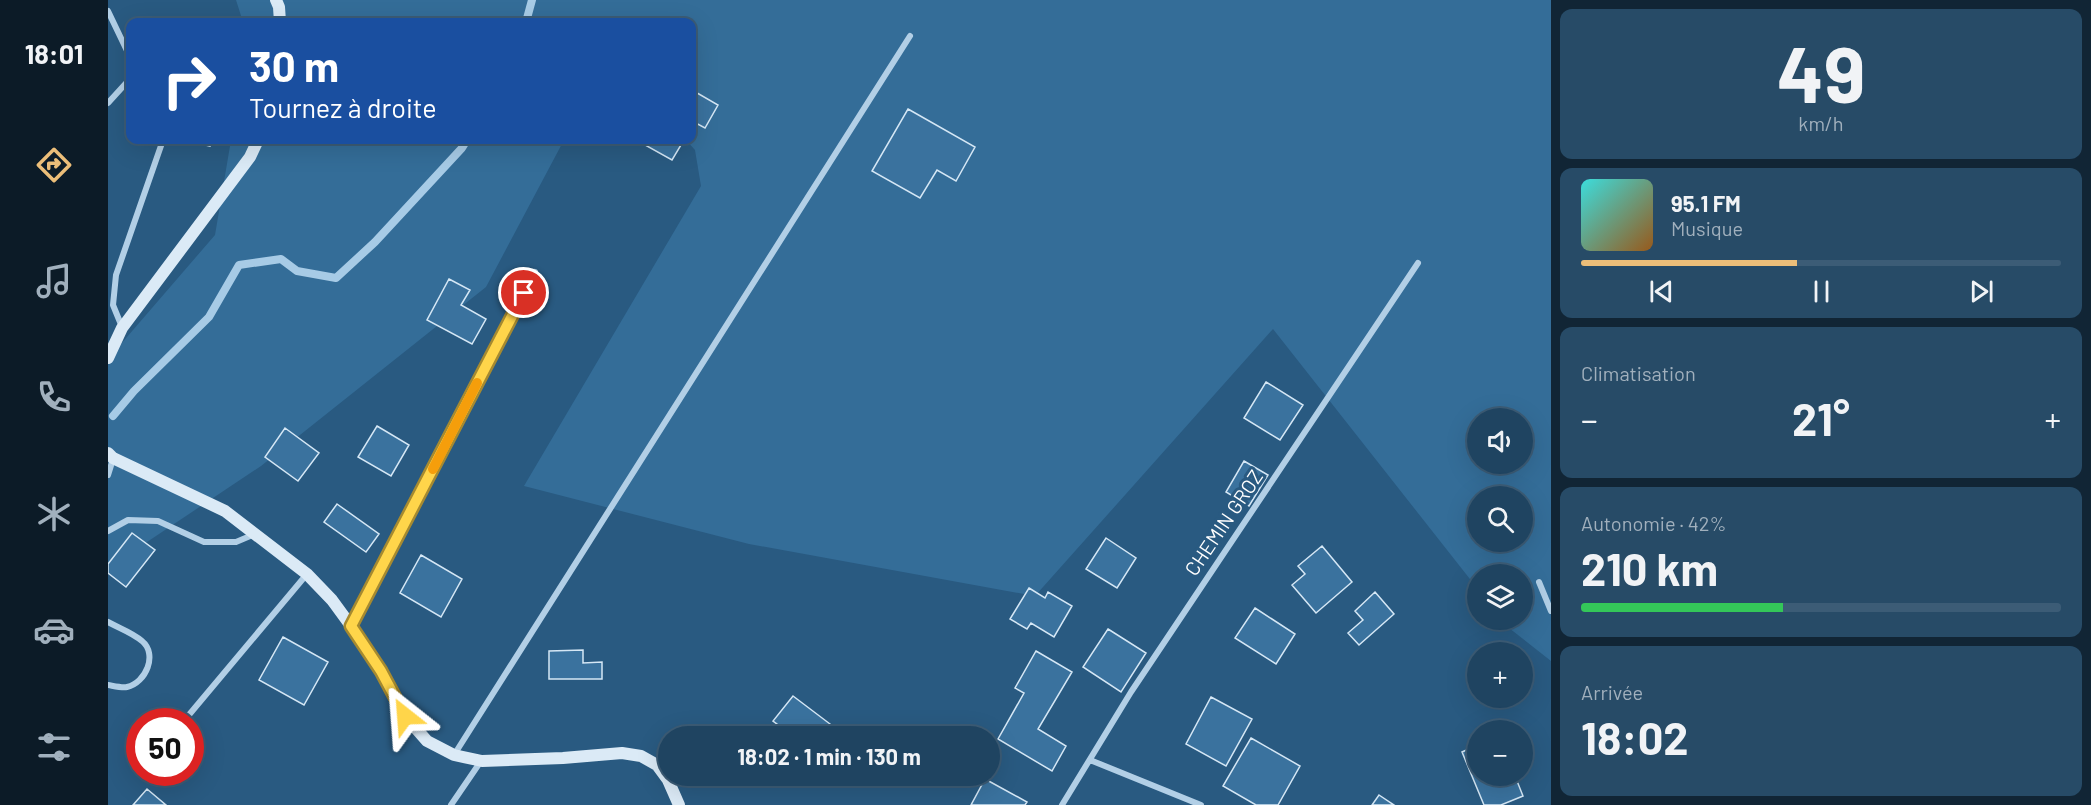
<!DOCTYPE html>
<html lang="fr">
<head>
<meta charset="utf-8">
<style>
  :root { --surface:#1f4461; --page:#274b67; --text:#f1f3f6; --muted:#a1b0bd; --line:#3c5c76; --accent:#ecbe79 }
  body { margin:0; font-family:Barlow,sans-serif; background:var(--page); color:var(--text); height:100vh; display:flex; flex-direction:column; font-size:22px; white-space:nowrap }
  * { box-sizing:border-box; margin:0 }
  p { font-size:20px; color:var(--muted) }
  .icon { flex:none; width:33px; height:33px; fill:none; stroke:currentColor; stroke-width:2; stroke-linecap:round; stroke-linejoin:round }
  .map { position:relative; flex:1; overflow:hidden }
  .side { display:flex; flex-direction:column; gap:9px; padding:9px; background:#112535; width:540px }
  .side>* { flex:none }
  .banner { position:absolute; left:18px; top:18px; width:570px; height:126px; border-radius:12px; box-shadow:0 6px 24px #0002,0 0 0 2px var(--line); background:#1a4fa0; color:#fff; overflow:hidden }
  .fabs { position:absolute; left:1359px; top:408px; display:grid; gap:12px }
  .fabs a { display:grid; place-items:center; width:66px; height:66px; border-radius:50%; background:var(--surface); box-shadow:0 6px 24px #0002,0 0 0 2px var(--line); font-size:30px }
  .speed { position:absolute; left:18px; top:708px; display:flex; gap:12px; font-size:30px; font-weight:700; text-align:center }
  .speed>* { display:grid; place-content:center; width:78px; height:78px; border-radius:50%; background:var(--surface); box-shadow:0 6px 24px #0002,0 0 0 2px var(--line); line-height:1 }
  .speed .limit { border:9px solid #d22; background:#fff; color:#111 }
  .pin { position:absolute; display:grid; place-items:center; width:51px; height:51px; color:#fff; margin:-26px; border:3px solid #fff; border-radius:50%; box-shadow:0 2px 6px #0007 }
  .me { position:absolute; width:66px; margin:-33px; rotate:332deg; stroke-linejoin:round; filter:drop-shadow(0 0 4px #0008) }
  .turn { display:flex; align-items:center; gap:21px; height:126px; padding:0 24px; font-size:27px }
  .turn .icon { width:78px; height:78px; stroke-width:2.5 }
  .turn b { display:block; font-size:42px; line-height:51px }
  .big { font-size:45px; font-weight:700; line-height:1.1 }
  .side .widget { flex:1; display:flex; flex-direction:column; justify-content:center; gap:9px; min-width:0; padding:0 21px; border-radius:12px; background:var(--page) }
  .side .dial { align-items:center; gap:0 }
  .dial b { font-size:78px; line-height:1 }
  .song { display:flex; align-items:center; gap:18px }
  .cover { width:72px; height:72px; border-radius:9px; background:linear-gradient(135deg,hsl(180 70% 55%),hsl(30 70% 35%)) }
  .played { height:6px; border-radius:3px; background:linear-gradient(90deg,var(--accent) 45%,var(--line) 45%) }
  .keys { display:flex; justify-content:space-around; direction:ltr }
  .heat { display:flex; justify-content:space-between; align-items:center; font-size:33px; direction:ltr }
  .charge { height:9px; border-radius:4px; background:linear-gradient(90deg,#34c759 42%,var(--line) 0) }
  .trip { position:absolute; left:550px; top:726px; width:342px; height:60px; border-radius:30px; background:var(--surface); box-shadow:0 6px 24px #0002,0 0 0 2px var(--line); font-weight:700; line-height:60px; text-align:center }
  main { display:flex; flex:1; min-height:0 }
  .menu { display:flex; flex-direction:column; width:108px; justify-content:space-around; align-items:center; background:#0c1b27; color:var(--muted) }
  .menu .icon { width:42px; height:42px }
  .menu .active { color:var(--accent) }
  .menu b { font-size:27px; color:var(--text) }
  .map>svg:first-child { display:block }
  .green { fill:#346d98; fill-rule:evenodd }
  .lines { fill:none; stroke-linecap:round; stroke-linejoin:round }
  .stream { stroke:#a7cbe6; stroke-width:8 }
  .building { fill:#3a729e; stroke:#d5e7f5; stroke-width:1.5 }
  .minor { stroke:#b2cfe6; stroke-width:6 }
  .secondary { stroke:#dbeaf6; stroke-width:12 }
  .route-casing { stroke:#a68a30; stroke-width:15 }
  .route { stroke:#ffd54a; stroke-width:10 }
  .slow { stroke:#f59e0b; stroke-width:10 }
  .labels { text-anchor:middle; stroke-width:6; stroke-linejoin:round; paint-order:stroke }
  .street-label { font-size:20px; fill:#fff; stroke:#295a81 }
</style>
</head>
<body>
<main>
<nav class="menu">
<b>18:01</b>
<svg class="icon active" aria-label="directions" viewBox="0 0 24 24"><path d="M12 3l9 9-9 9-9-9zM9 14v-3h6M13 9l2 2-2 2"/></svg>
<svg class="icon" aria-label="music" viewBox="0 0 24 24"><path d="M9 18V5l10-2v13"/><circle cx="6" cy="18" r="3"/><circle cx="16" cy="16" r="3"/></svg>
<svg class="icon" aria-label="phone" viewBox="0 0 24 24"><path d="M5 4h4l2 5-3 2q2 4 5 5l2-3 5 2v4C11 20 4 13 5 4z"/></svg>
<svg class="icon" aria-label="climate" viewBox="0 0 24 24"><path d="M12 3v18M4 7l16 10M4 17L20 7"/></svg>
<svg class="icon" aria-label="car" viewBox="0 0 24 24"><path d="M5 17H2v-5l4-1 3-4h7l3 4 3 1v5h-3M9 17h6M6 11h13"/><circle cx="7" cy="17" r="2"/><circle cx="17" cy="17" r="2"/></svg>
<svg class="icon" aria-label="filters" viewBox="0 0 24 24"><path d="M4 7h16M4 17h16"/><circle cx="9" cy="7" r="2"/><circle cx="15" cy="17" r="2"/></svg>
</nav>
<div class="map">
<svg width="1443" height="805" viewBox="0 0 1443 805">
  <rect width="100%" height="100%" fill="#295a81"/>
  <path class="green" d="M 128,0 L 1443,0 L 1443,661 L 1401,628 L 1394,620 L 1414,620 L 1414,574 L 1370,574 L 1369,588 L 1165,329 L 927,596 L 641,544 L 416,486 L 593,186 L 587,150 L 578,140 L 584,140 L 584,22 L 135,22 ZM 1370,418 L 1414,418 L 1414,464 L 1370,464 ZM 1370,496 L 1414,496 L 1414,542 L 1370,542 Z
    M 123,140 L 456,140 L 378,287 L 153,466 L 0,568 L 0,359 L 107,235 Z"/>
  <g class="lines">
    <path class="stream" d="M 418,22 L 424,0
      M 5,416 L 26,391 L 101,317 L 131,265 L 173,259 L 189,271 L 228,278 L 267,242 L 354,148 L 359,140"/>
  </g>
  <path class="building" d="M 584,90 L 610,105 L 597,128 L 586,122 L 584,126 Z
    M 800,109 L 867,147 L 848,181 L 829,170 L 812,198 L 764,171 Z
    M 76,140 L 104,140 L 102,146 Z
    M 539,140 L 576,140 L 564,160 L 537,145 Z
    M 341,279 L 362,290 L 353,305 L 378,319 L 364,344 L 319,320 Z
    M 1158,382 L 1195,405 L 1172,440 L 1136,418 Z
    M 269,426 L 301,445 L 283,476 L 250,457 Z
    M 177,428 L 211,453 L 190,481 L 157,457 Z
    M 1136,461 L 1160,475 L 1141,506 L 1118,492 Z
    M 229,504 L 271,534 L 258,552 L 216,522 Z
    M 24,533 L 47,550 L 18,587 L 0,573 L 0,564 Z
    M 998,538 L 1028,558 L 1009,588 L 978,569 Z
    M 1214,546 L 1244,582 L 1208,613 L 1184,585 L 1197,574 L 1190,566 Z
    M 313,555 L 354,579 L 333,617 L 292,593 Z
    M 921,588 L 937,598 L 940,592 L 964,606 L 946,637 L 923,623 L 919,629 L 902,619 Z
    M 1267,592 L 1286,614 L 1251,645 L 1240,633 L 1255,620 L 1247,611 Z
    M 1147,608 L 1187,634 L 1168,664 L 1127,638 Z
    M 1000,629 L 1038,653 L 1013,692 L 975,667 Z
    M 175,637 L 220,662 L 196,705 L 151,680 Z
    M 475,650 L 475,663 L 494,662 L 494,679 L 441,679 L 441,651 Z
    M 928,651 L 964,672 L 930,729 L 958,746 L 944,771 L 890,739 L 916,693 L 907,688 Z
    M 685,696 L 726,727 L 718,736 L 707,735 L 706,736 L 685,736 L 665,721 Z
    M 1103,697 L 1144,719 L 1118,766 L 1078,744 Z
    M 1143,738 L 1192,766 L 1170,805 L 1148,805 L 1115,786 Z
    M 1370,745 L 1370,776 L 1407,776 L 1415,796 L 1393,805 L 1376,805 L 1354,752 Z
    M 877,779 L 919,802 L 917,805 L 863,805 Z
    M 39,789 L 58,805 L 25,805 Z
    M 1271,795 L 1286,805 L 1264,805 Z"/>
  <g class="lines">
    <path class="minor" d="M 0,11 L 22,57
      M 0,103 L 20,81 L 22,81
      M 14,327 L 5,305 L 8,275 L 55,140
      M 0,475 L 5,459
      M 0,531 L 20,520 L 50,521 L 96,542 L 128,542 L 147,534
      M 1431,582 L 1443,611
      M 0,622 C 11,628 25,633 34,641 C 50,654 38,683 19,687 C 14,688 6,686 0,685
      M 243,626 L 427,272
      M 75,722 L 199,574
      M 346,755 L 802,36
      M 982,760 L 1093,805
      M 343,805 L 373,761
      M 954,805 L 1023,692 L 1310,263"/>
    <path class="secondary" d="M 168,0 L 171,7 L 172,22
      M 0,358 L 14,328 L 142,157 L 150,140
      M 0,453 L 5,458 L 117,511 L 199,574 L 224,600 L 243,626 L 273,671 L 297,716 L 319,741 L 346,755 L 374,761 L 455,758 L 514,753 L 533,756 L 549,765 L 560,780 L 571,805"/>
  </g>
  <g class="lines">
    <defs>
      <path id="route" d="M 297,716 L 273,671 L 243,626 L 416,293"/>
    </defs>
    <use href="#route" class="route-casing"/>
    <use href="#route" class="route"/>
    <path class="slow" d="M 325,469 L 369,383"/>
  </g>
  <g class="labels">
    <g class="street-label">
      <text transform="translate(1116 523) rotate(-56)" y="7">CHEMIN GROZ</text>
    </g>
  </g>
</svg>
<div class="fabs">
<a><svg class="icon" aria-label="sound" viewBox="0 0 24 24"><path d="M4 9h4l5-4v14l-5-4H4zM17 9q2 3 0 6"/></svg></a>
<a><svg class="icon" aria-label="search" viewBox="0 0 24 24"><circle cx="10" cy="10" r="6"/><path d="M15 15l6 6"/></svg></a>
<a><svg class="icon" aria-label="layers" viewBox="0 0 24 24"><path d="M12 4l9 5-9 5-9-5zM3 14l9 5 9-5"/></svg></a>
<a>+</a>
<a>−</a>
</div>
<div class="speed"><div class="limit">50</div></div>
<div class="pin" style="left:416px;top:293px;background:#d93025"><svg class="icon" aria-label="arrive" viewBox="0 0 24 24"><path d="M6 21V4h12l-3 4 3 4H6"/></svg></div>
<svg class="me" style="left:297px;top:716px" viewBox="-20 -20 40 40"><path d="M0-17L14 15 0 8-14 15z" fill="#ffd54a" stroke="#fff" stroke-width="4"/></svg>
<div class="trip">18:02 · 1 min · 130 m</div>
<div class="banner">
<div class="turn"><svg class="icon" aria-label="right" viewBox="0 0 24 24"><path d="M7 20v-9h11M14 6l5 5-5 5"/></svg><div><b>30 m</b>Tournez à droite</div></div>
</div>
</div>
<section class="side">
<div class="widget dial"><b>49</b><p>km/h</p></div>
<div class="widget">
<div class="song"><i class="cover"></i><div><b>95.1 FM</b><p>Musique</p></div></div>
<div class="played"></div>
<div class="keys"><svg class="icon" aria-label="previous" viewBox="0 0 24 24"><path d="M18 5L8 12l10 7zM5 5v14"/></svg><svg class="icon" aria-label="pause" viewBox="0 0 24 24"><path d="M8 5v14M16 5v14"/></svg><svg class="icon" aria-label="next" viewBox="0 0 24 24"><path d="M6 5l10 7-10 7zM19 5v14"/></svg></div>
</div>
<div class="widget"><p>Climatisation</p>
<div class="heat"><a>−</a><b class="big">21°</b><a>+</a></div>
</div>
<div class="widget"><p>Autonomie · 42%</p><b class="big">210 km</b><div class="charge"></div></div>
<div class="widget"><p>Arrivée</p><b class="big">18:02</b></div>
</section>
</main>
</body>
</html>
